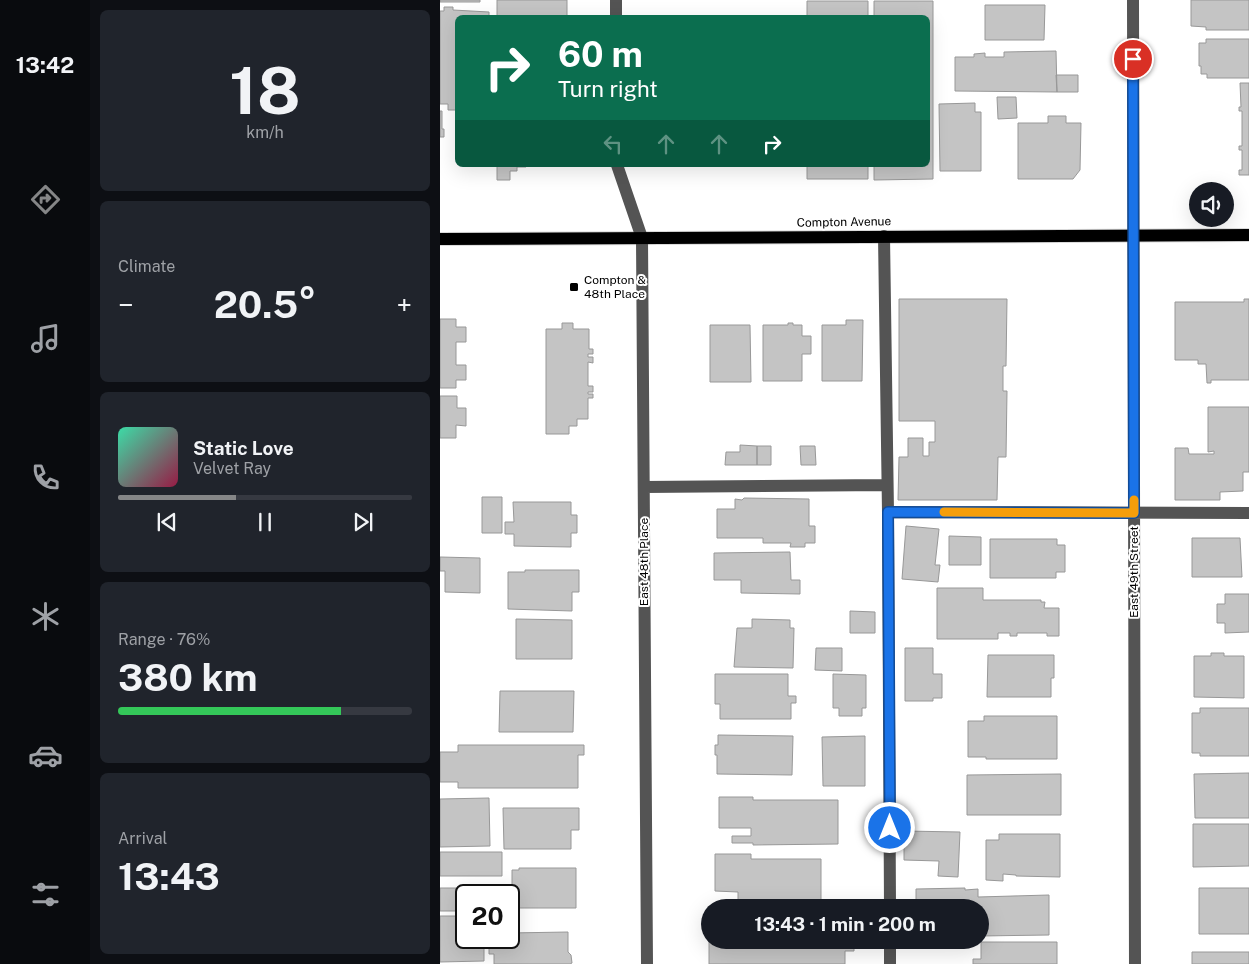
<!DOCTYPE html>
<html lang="en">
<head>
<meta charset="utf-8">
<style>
  :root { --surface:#171b24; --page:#20242c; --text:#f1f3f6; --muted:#9ea1a6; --line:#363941; --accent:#858687 }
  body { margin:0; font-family:"Public Sans",sans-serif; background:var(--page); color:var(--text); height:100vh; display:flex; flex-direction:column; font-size:19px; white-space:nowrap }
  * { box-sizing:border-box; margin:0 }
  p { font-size:16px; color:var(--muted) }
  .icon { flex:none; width:28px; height:28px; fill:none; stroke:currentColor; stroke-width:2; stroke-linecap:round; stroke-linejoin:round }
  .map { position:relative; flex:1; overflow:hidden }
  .sheet { display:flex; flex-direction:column; gap:10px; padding:10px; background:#0d0f14; width:350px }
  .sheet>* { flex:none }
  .banner { position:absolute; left:15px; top:15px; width:475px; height:152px; border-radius:8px; box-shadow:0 5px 20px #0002; background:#0b6e4f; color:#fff; overflow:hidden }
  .controls { position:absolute; left:749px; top:182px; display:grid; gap:10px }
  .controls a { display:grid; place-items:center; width:45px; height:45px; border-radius:50%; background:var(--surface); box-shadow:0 5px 20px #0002; font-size:25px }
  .speed { position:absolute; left:15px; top:884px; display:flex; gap:10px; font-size:25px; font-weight:700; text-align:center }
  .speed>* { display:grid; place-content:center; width:65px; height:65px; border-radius:50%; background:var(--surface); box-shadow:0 5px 20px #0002; line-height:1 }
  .speed .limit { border:2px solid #111; border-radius:8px; background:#fff; color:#111 }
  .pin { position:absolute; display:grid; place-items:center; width:42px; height:42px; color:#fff; margin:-21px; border:2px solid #fff; border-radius:50%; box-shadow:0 1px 5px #0007 }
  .me { position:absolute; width:55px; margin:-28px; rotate:0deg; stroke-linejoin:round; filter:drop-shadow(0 0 4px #0008) }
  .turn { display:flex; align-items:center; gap:18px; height:105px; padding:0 20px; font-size:22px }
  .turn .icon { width:65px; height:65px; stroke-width:2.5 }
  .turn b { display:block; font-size:35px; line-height:42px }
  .lanes { display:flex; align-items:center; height:48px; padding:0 20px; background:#0003; justify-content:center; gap:25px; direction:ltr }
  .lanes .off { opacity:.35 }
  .big { font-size:38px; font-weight:700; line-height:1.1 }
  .sheet .tile { flex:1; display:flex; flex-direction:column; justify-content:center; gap:8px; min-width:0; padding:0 18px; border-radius:8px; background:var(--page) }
  .sheet .dial { align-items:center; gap:0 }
  .dial b { font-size:65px; line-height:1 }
  .song { display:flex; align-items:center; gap:15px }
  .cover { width:60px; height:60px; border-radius:8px; background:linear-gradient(135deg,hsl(160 70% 55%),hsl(340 70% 35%)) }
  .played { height:5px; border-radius:2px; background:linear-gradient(90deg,var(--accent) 40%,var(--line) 40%) }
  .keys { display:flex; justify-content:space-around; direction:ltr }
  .heat { display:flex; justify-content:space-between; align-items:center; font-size:28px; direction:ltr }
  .charge { height:8px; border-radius:4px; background:linear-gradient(90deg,#34c759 76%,var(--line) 0) }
  .trip { position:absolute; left:261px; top:899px; width:288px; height:50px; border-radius:25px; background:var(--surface); box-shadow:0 5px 20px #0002; font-weight:700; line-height:50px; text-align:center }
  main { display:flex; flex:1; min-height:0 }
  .tabs { display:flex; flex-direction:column; width:90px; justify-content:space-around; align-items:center; background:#090b0e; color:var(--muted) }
  .tabs .icon { width:35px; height:35px }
  .tabs .selected { color:var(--accent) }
  .tabs b { font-size:22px; color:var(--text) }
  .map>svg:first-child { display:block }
  .building { fill:#c4c4c4; stroke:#989898 }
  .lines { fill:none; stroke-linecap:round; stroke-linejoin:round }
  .major-casing { stroke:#dbdbdb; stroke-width:14 }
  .minor { stroke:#545454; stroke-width:12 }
  .major { stroke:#000; stroke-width:12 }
  .route-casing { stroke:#114b97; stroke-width:12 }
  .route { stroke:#1a73e8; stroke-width:9 }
  .slow { stroke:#f59e0b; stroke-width:9 }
  .poi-dot { fill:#000; stroke:#fff; stroke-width:2 }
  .labels { text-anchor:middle; stroke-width:4; stroke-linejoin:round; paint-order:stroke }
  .street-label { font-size:12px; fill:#000; stroke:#fff }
  .poi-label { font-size:12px; fill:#000; stroke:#fff; text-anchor:start }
</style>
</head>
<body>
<main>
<nav class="tabs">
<b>13:42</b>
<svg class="icon selected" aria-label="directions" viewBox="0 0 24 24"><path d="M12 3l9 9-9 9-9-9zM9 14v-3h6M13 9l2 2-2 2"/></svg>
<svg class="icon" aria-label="music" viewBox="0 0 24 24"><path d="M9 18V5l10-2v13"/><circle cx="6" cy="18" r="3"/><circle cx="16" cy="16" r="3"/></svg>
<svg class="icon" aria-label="phone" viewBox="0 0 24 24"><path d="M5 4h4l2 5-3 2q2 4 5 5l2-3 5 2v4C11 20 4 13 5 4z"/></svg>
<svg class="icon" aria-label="climate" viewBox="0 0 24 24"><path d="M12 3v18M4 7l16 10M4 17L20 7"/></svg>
<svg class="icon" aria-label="car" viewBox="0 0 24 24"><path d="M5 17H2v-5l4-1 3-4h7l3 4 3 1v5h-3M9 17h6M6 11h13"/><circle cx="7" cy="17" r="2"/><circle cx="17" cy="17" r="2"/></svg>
<svg class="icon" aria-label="filters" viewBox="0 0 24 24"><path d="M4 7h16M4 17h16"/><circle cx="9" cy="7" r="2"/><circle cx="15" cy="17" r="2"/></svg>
</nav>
<section class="sheet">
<div class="tile dial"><b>18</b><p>km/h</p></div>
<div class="tile"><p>Climate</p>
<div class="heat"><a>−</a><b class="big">20.5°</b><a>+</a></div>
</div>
<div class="tile">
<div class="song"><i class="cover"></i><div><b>Static Love</b><p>Velvet Ray</p></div></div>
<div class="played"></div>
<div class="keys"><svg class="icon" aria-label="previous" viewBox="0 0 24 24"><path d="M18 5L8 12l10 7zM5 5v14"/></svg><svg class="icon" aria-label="pause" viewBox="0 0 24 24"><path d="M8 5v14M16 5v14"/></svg><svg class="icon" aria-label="next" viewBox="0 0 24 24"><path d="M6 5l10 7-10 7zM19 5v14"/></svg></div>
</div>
<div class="tile"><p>Range · 76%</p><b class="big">380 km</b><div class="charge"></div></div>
<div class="tile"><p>Arrival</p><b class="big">13:43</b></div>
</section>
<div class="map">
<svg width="809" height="964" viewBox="0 0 809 964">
  <rect width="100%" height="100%" fill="#fff"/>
  <path class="building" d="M 0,0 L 40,0 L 40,2 L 0,2 Z
    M 57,0 L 127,0 L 127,18 L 57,18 Z
    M 751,0 L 809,0 L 809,30 L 766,30 L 766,27 L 751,26 Z
    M 367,1 L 428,1 L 428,18 L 367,18 Z
    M 434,1 L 493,1 L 493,179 L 434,180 L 434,165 L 488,165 L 488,18 L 434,18 Z
    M 545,5 L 605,5 L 604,40 L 545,40 Z
    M 4,7 L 13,7 L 13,10 L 49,12 L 49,18 L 18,18 L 18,110 L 8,110 L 8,104 L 0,104 L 0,11 L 4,11 Z
    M 766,39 L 809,39 L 809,78 L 767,78 L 767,74 L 761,74 L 761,66 L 759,66 L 759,43 L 766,43 Z
    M 616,51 L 617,92 L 515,91 L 515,57 L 534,57 L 534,54 L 545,53 L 545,57 L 564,57 L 564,52 Z
    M 616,75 L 638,75 L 638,92 L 617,92 Z
    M 800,83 L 809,83 L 809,175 L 799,175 L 799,170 L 802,170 L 802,150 L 799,150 L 799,146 L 802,146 L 802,111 L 799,111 L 799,107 L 801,107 Z
    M 557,97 L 576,97 L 577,118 L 558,119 Z
    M 535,103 L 535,112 L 541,112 L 541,171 L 500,171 L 499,104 Z
    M 0,111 L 2,111 L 2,129 L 4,129 L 4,137 L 0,137 Z
    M 608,116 L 626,116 L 626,123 L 641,123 L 640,170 L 633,179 L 578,179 L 578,123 L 608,123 Z
    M 57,165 L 86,165 L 86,167 L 77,167 L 77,171 L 70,171 L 70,180 L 57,180 Z
    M 302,165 L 349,165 L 349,166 L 302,166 Z
    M 367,165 L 428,165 L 428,179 L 367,179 Z
    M 459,299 L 567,299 L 566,366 L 563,366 L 563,391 L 567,391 L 566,457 L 558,457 L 557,500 L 458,500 L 459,457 L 468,457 L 468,438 L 483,438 L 483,456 L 489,456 L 489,442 L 495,442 L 495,421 L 459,421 Z
    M 804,299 L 809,299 L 809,380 L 771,380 L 771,383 L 767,383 L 766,364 L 758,364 L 758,360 L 735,360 L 735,302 L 804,302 Z
    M 0,319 L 16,319 L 16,327 L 26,327 L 26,342 L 16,342 L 16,365 L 26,365 L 26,380 L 16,380 L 16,388 L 0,388 Z
    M 406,320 L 423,320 L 422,381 L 382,381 L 382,325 L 406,325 Z
    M 122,323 L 133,323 L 133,329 L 149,329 L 149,349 L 153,349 L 153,354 L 148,354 L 148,357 L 153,357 L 153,363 L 148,362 L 148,386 L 153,386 L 153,392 L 148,392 L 148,394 L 153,394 L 153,398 L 148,398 L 148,419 L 137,419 L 137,426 L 129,426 L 129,434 L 106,434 L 106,329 L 122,329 Z
    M 348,323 L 353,323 L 353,325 L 362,325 L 362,336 L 371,336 L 371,354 L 362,354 L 362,381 L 323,381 L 323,325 L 348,325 Z
    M 270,325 L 310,325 L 311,382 L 270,382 Z
    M 0,396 L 17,396 L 17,408 L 26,408 L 26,426 L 16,425 L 16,438 L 0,438 Z
    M 768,407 L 809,407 L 809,472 L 803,472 L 803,491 L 780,492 L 780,500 L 735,500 L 735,448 L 748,448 L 749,454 L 774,454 L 774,451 L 768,452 Z
    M 300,445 L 317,446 L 317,465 L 285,465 L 286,452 L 300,452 Z
    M 317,446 L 331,446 L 331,465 L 317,465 Z
    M 360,446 L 375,446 L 376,465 L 361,465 Z
    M 42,497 L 62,497 L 62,533 L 42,533 Z
    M 304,498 L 369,499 L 369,526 L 375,526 L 375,543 L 365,543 L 365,547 L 350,547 L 351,543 L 323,543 L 323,538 L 277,538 L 277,509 L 295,509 L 295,499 L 302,500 Z
    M 73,502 L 131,502 L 131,515 L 137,515 L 137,533 L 131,533 L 131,547 L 74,546 L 74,534 L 65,534 L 65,522 L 74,522 Z
    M 466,526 L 499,529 L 495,565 L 500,565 L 498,582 L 462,579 Z
    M 509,536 L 541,537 L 541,565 L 509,565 Z
    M 752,538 L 800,538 L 802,577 L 752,577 Z
    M 550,539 L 617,539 L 617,545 L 625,545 L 625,572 L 616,572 L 616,578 L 550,578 Z
    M 350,552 L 351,580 L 360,580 L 360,594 L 301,593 L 301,580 L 274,580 L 274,553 Z
    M 0,557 L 40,558 L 40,593 L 5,592 L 5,571 L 0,571 Z
    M 85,570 L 139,570 L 139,592 L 132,592 L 132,611 L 68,609 L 68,572 L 85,572 Z
    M 497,588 L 543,588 L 543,600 L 601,600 L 601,602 L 605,602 L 604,608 L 619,608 L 619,636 L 607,636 L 607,633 L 577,633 L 577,636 L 570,636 L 570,633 L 558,633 L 558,639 L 497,639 Z
    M 785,594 L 809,594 L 809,632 L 785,633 L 785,623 L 777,623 L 777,604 L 785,604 Z
    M 410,611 L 435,612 L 435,633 L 410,633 Z
    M 76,619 L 132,620 L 132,659 L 76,659 Z
    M 312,619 L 350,620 L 350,628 L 354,628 L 353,668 L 294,667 L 297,628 L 312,628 Z
    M 376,648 L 402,648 L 402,671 L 375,670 Z
    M 465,648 L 493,648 L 493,674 L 502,674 L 502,698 L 493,698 L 493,701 L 465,701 Z
    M 771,653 L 784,653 L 784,656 L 804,656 L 804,698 L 754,697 L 754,656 L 771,656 Z
    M 548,655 L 614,655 L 614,678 L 611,678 L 611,697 L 547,697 Z
    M 275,674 L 348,674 L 348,696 L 356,696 L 356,703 L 351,703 L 351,719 L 280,719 L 280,704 L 275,704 Z
    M 393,674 L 426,675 L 426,708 L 422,708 L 422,716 L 399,716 L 399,708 L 393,708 Z
    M 60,691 L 134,691 L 133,732 L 59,732 Z
    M 760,708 L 809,708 L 809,756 L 760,756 L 760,753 L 752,753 L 752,713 L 760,713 Z
    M 544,716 L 617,716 L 617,759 L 546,759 L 546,757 L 528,757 L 528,721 L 544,721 Z
    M 278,735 L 353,736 L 352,775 L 277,774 L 277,755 L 275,755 L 275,745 L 278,745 Z
    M 425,736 L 425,786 L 383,786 L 382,737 Z
    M 18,745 L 144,745 L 144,755 L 138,755 L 138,788 L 18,788 L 18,782 L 0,782 L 0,752 L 18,752 Z
    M 809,773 L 809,818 L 755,818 L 754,774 Z
    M 621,774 L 621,815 L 527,815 L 527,775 Z
    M 279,797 L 313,797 L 313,800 L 398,800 L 398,844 L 313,845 L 313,843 L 292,843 L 292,836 L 311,836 L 311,828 L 279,828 Z
    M 49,798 L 50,846 L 0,847 L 0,799 Z
    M 63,808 L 139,808 L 139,830 L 131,830 L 131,849 L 64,849 Z
    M 753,824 L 809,824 L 809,866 L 753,867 Z
    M 464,831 L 520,832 L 518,877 L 498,876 L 499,861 L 464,860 Z
    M 559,834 L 620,834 L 620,877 L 576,876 L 576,875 L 563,874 L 563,881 L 546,880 L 546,840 L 559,840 Z
    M 0,852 L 62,852 L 62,876 L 0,876 Z
    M 275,854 L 311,854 L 311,859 L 381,859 L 381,904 L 298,904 L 298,892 L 275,891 Z
    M 79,868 L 136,868 L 136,908 L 79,908 L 79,894 L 72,894 L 72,870 L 79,870 Z
    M 0,888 L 62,888 L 62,895 L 26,895 L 26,911 L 0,911 Z
    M 525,888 L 525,890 L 538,889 L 538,897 L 609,895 L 609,935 L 540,936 L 540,908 L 476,908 L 476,889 Z
    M 759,888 L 809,888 L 809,934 L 759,934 Z
    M 0,916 L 26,916 L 26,938 L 44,938 L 44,961 L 0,962 Z
    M 128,932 L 128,952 L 131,955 L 132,963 L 130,964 L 54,964 L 54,954 L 49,954 L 49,938 L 69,938 L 69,933 Z
    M 269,933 L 270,940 L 414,940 L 414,951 L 405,951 L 405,964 L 269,964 Z
    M 541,942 L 617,942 L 617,964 L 533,964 L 533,959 L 541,959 Z
    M 752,952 L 809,952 L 809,964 L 752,964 Z"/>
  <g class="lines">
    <defs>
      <path id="major" d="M 0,239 L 809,235"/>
    </defs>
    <use href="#major" class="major-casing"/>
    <path class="minor" d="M 176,0 L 176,18
      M 693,0 L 695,964
      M 177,165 L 202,238 L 207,964
      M 444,236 L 448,512 L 450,908
      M 204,487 L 447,485
      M 448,512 L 809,513
      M 450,940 L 450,964"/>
    <use href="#major" class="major"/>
  </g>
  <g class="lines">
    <defs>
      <path id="route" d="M 450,828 L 448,512 L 694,513 L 693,59"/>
    </defs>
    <use href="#route" class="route-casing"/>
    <use href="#route" class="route"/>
    <path class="slow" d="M 504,512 L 694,513 L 694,500"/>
  </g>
  <rect class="poi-dot" x="129" y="282" width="10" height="10" rx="2.5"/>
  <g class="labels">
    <g class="street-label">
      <text transform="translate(404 222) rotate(-1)" y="4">Compton Avenue</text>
      <text transform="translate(204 562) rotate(-90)" y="4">East 48th Place</text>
      <text transform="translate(694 572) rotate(-90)" y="4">East 49th Street</text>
    </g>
    <g class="poi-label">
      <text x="144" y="284">Compton &amp;<tspan x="144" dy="14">48th Place</tspan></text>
    </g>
  </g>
</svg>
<div class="controls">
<a><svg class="icon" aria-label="sound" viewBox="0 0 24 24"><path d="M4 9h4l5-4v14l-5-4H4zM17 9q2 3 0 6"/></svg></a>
</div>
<div class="speed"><div class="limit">20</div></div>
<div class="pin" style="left:693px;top:59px;background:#d93025"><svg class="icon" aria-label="arrive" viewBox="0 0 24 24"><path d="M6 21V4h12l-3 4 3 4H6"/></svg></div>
<svg class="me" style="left:450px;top:828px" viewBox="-20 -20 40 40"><circle r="17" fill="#1a73e8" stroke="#fff" stroke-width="3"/><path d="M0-11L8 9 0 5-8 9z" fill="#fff"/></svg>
<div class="trip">13:43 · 1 min · 200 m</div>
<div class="banner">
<div class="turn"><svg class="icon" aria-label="right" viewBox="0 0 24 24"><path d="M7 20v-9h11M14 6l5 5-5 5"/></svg><div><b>60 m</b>Turn right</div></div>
<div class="lanes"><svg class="icon off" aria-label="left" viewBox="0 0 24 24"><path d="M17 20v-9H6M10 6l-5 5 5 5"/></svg><svg class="icon off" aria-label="ahead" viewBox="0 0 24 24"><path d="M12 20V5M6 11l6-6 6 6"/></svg><svg class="icon off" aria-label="ahead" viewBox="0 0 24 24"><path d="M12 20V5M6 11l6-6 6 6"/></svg><svg class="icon" aria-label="right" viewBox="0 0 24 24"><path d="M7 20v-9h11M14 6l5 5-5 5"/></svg></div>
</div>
</div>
</main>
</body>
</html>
